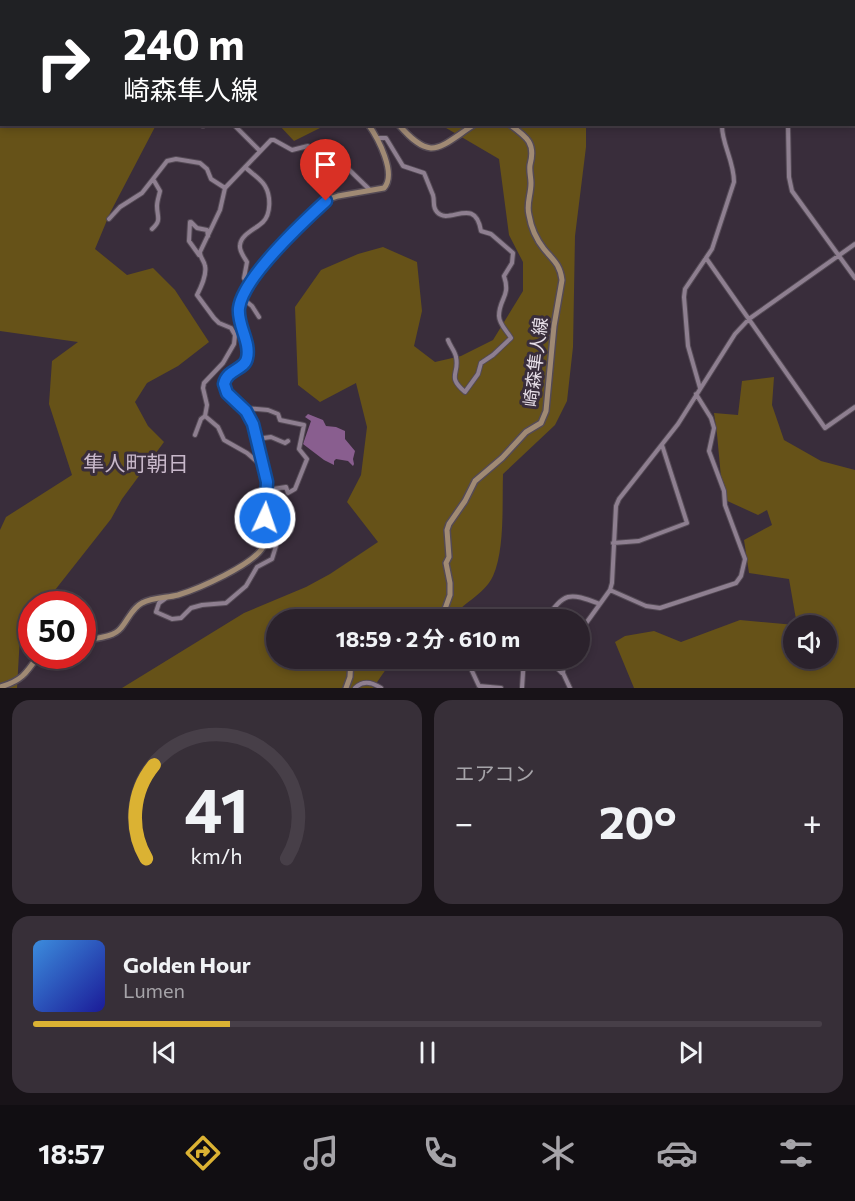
<!DOCTYPE html>
<html lang="ja">
<head>
<meta charset="utf-8">
<style>
  :root { --surface:#2b222c; --page:#372f38; --text:#f1f3f6; --muted:#a6a4a9; --line:#473f48; --accent:#dbb233 }
  body { margin:0; font-family:Commissioner,"Noto Sans JP",sans-serif; background:var(--page); color:var(--text); height:100vh; display:flex; flex-direction:column; font-size:22px; white-space:nowrap }
  * { box-sizing:border-box; margin:0 }
  p { font-size:20px; color:var(--muted) }
  .icon { flex:none; width:33px; height:33px; fill:none; stroke:currentColor; stroke-width:2; stroke-linecap:round; stroke-linejoin:round }
  .map { position:relative; height:688px; overflow:hidden }
  .panel { display:flex; flex-direction:column; gap:12px; padding:12px; background:#181318; flex:1 }
  .panel>* { flex:none }
  .top-card { position:absolute; left:0px; top:0px; width:855px; height:126px; box-shadow:0 3px 9px #0003,0 0 0 2px var(--line); background:#202124; color:#fff; overflow:hidden }
  .controls { position:absolute; left:783px; top:615px; display:grid; gap:12px }
  .controls a { display:grid; place-items:center; width:54px; height:54px; border-radius:50%; background:var(--surface); box-shadow:0 3px 9px #0003,0 0 0 2px var(--line); font-size:30px }
  .speed { position:absolute; left:18px; top:591px; display:flex; gap:12px; font-size:30px; font-weight:700; text-align:center }
  .speed>* { display:grid; place-content:center; width:78px; height:78px; border-radius:50%; background:var(--surface); box-shadow:0 3px 9px #0003,0 0 0 2px var(--line); line-height:1 }
  .speed .limit { border:9px solid #d22; background:#fff; color:#111 }
  .pin { position:absolute; display:grid; place-items:center; width:51px; height:51px; color:#fff; margin:-62px -26px; border-radius:50% 50% 50% 0; rotate:-45deg; box-shadow:0 0 6px #0007 }
  .pin .icon { rotate:45deg }
  .me { position:absolute; width:66px; margin:-33px; rotate:3deg; stroke-linejoin:round; filter:drop-shadow(0 0 4px #0008) }
  .turn { display:flex; align-items:center; gap:21px; height:126px; padding:0 24px; font-size:27px }
  .turn .icon { width:78px; height:78px; stroke-width:2.5 }
  .turn b { display:block; font-size:42px; line-height:51px }
  .big { font-size:45px; font-weight:700; line-height:1.1 }
  .panel .card { flex:1; display:flex; flex-direction:column; justify-content:center; gap:9px; min-width:0; padding:0 21px; border-radius:18px; background:var(--page) }
  .panel .dial { align-items:center; gap:0 }
  .dial svg { height:156px; overflow:visible; fill:none; stroke:var(--line); stroke-width:7; stroke-linecap:round; text-anchor:middle }
  .dial text { fill:var(--text); stroke:none }
  .song { display:flex; align-items:center; gap:18px }
  .cover { width:72px; height:72px; border-radius:9px; background:linear-gradient(135deg,hsl(210 70% 55%),hsl(240 70% 35%)) }
  .played { height:6px; border-radius:3px; background:linear-gradient(90deg,var(--accent) 25%,var(--line) 25%) }
  .keys { display:flex; justify-content:space-around; direction:ltr }
  .heat { display:flex; justify-content:space-between; align-items:center; font-size:33px; direction:ltr }
  .panel .tiles { flex:1; display:grid; gap:12px; grid-template-columns:1fr 1fr }
  .card:last-child { grid-column:span 2 }
  .trip { position:absolute; left:266px; top:609px; width:324px; height:60px; border-radius:30px; background:var(--surface); box-shadow:0 3px 9px #0003,0 0 0 2px var(--line); font-weight:700; line-height:60px; text-align:center }
  .tab-bar { display:flex; height:96px; justify-content:space-around; align-items:center; background:#110e12; color:var(--muted) }
  .tab-bar .icon { width:42px; height:42px }
  .tab-bar .current { color:var(--accent) }
  .tab-bar b { font-size:27px; color:var(--text) }
  .map>svg:first-child { display:block }
  .green { fill:#665218 }
  .water { fill:#895e8f }
  .lines { fill:none; stroke-linecap:round; stroke-linejoin:round }
  .minor-casing { stroke:#544a55; stroke-width:6 }
  .secondary-casing { stroke:#544a55; stroke-width:8 }
  .minor { stroke:#8e7f90; stroke-width:4 }
  .secondary { stroke:#a08a74; stroke-width:5 }
  .route-casing { stroke:#114b97; stroke-width:15 }
  .route { stroke:#1a73e8; stroke-width:10 }
  .labels { text-anchor:middle; stroke-width:6; stroke-linejoin:round; paint-order:stroke }
  .street-label { font-size:18px; fill:#e7dfe8; stroke:#392d3b }
  .quarter-label { font-size:21px; fill:#c8b8ca; stroke:#392d3b }
</style>
</head>
<body>
<div class="map">
<svg width="855" height="688" viewBox="0 0 855 688">
  <rect width="100%" height="100%" fill="#392d3b"/>
  <path class="green" d="M 0,0 L 533,0 L 2,2 L 2,124 L 156,125 L 110,213 L 95,249 L 127,275 L 153,268 L 175,290 L 209,342 L 178,366 L 147,383 L 135,402 L 148,426 L 164,442 L 122,499 L 111,519 L 44,604 L 32,604 L 31,621 L 20,636 L 17,688 L 0,688 L 0,530 L 6,517 L 72,475 L 49,404 L 52,361 L 78,342 L 0,331 Z
    M 760,0 L 855,0 L 855,79 L 854,80 L 854,2 Z
    M 279,125 L 326,125 L 294,141 Z
    M 441,125 L 586,125 L 586,147 L 575,236 L 573,347 L 567,401 L 555,425 L 503,474 C 502,503 505,550 493,576 C 484,595 462,603 451,619 L 276,620 L 276,658 L 393,659 L 373,688 L 122,688 L 244,613 L 306,587 L 330,574 L 378,542 L 347,502 L 361,475 L 367,427 L 356,383 L 320,402 L 298,385 L 295,307 L 321,270 L 358,254 L 383,247 L 417,262 L 422,311 L 414,346 L 435,362 L 461,356 L 493,340 L 523,291 L 523,262 L 509,235 L 499,159 Z
    M 774,377 L 772,405 L 784,440 L 821,461 L 855,470 L 855,688 L 634,688 L 615,642 L 625,636 L 654,631 L 681,642 L 740,620 L 795,625 L 794,626 L 794,658 L 826,658 L 826,626 L 797,625 L 789,579 L 749,573 L 744,540 L 772,525 L 767,510 L 758,515 L 723,499 L 717,434 L 714,413 L 738,415 L 742,381 Z"/>
  <path class="water" d="M 308,414 L 323,420 L 326,426 L 336,427 L 345,431 L 345,439 L 355,451 L 353,459 L 354,464 L 353,466 L 348,461 L 336,459 L 334,461 L 334,465 L 324,460 L 303,444 L 311,421 L 305,417 Z"/>
  <g class="lines">
    <defs>
      <path id="minor" d="M 165,2 L 166,0
        M 854,102 L 855,102
        M 203,124 L 203,126
        M 233,124 L 260,151
        M 788,124 L 789,177 L 792,191 L 855,278
        M 377,138 L 386,138 L 403,166 L 424,173 C 427,180 430,188 433,195 C 435,202 432,207 437,212 C 449,226 475,195 481,231 L 491,234 L 513,253 L 512,263 L 504,276 C 511,297 499,298 499,316 C 499,324 507,331 511,338 L 493,355 L 481,363 L 478,374 L 465,392 C 446,376 460,374 456,357 C 455,351 450,346 448,340
        M 245,167 C 251,173 261,179 265,186 C 271,196 271,214 263,222 C 256,229 241,234 240,245 C 239,251 244,257 247,262 L 244,278 L 248,286
        M 109,219 L 120,207 L 142,193 L 153,179
        M 190,222 L 189,241 L 199,255
        M 191,222 L 197,228 L 207,230 L 208,236
        M 152,229 C 162,220 157,217 157,206 C 157,201 159,196 160,191 L 153,179 L 167,161 L 176,159 L 200,163 L 207,169 L 211,179 L 225,188
        M 706,258 L 825,428 L 855,407
        M 242,298 L 252,306 L 259,317
        M 700,388 L 688,346 L 684,297 L 685,289 L 712,249 L 734,182 C 734,160 721,143 722,124
        M 244,408 L 268,410 L 278,414 L 280,420 L 304,425 L 299,449 L 307,459 L 295,489 L 288,493 L 286,487 L 267,490
        M 195,435 L 201,419 L 205,416
        M 257,439 L 271,437 L 285,443 L 288,441
        M 263,467 L 247,453 L 224,440 L 218,427 L 205,416 L 207,405 L 203,388 L 204,383 L 223,363 L 234,344 L 235,335 L 231,328 L 219,323 L 214,318 L 197,295 C 201,287 207,275 205,266 C 204,260 200,258 200,252 L 220,210 L 225,188 L 271,140 L 274,140 L 292,150 L 308,146 L 324,161 L 333,158 L 338,159 L 370,190
        M 613,543 L 639,541 L 687,523 L 662,445
        M 610,590 L 646,606 L 660,608 L 736,583 L 741,576 L 745,559 L 725,505 L 724,491 L 709,451 L 714,428 L 711,418 L 696,394
        M 166,598 L 159,603 L 156,612 L 172,619 L 181,618 L 191,608 L 202,605 L 226,603 L 246,586 L 257,567 L 272,559 L 276,546 L 275,542 L 271,537 L 264,535
        M 545,620 C 565,592 568,592 600,604
        M 579,633 L 610,590 L 612,583 L 616,506 L 619,499 L 678,424 L 735,334 L 749,319 L 855,244
        M 466,658 L 479,686 L 501,688
        M 547,658 L 562,673
        M 564,658 L 563,673 L 570,688
        M 355,688 C 363,680 372,682 381,688
        M 522,688 L 524,658"/>
      <path id="secondary" d="M 398,124 C 432,163 438,148 475,124
        M 441,620 L 450,595 L 450,583 L 446,563 L 449,557 L 447,530 L 449,524 L 465,501 L 475,481 L 502,458 L 526,432 L 541,423 L 546,411 L 554,326 L 562,280 C 560,264 553,260 544,249 C 536,239 531,227 529,215 C 526,204 531,195 531,183 C 531,177 529,171 530,165 C 536,143 527,137 509,124
        M 82,641 C 95,638 113,638 121,628 C 128,620 132,608 142,603 C 153,597 167,598 178,595 C 198,589 253,565 263,547 L 267,482 L 255,432 L 246,411 L 230,397 L 224,388 C 224,368 245,372 247,357 C 250,341 237,324 239,307 C 243,277 303,222 326,200 L 338,196 L 384,188 C 397,174 378,138 368,124
        M 0,687 C 21,681 26,674 38,656
        M 346,688 L 350,677 L 351,658"/>
    </defs>
    <use href="#minor" class="minor-casing"/>
    <use href="#secondary" class="secondary-casing"/>
    <use href="#minor" class="minor"/>
    <use href="#secondary" class="secondary"/>
  </g>
  <g class="lines">
    <defs>
      <path id="route" d="M 265,518 L 267,482 L 253,424 L 246,411 L 227,393 L 224,384 C 227,369 245,370 247,358 C 251,342 237,325 239,308 C 243,278 303,222 326,201"/>
    </defs>
    <use href="#route" class="route-casing"/>
    <use href="#route" class="route"/>
  </g>
  <g class="labels">
    <g class="street-label">
      <text transform="translate(536 362) rotate(-83)" y="6">崎森隼人線</text>
    </g>
    <g class="quarter-label">
      <text x="136" y="471">隼人町朝日</text>
    </g>
  </g>
</svg>
<div class="controls">
<a><svg class="icon" aria-label="sound" viewBox="0 0 24 24"><path d="M4 9h4l5-4v14l-5-4H4zM17 9q2 3 0 6"/></svg></a>
</div>
<div class="speed"><div class="limit">50</div></div>
<div class="pin" style="left:326px;top:201px;background:#d93025"><svg class="icon" aria-label="arrive" viewBox="0 0 24 24"><path d="M6 21V4h12l-3 4 3 4H6"/></svg></div>
<svg class="me" style="left:265px;top:518px" viewBox="-20 -20 40 40"><circle r="17" fill="#1a73e8" stroke="#fff" stroke-width="3"/><path d="M0-11L8 9 0 5-8 9z" fill="#fff"/></svg>
<div class="trip">18:59 · 2 分 · 610 m</div>
<div class="top-card">
<div class="turn"><svg class="icon" aria-label="right" viewBox="0 0 24 24"><path d="M7 20v-9h11M14 6l5 5-5 5"/></svg><div><b>240 m</b>崎森隼人線</div></div>
</div>
</div>
<section class="panel">
<div class="tiles">
<div class="card dial"><svg viewBox="0 0 100 80">
<path d="M14 69A42 42 0 1 1 86 69"/>
<path d="M14 69A42 42 0 0 1 18 21" stroke="#dbb233"/>
<text x="50" y="56" font-size="32" font-weight="700">41</text>
<text x="50" y="72" font-size="11">km/h</text>
</svg></div>
<div class="card"><p>エアコン</p>
<div class="heat"><a>−</a><b class="big">20°</b><a>+</a></div>
</div>
<div class="card">
<div class="song"><i class="cover"></i><div><b>Golden Hour</b><p>Lumen</p></div></div>
<div class="played"></div>
<div class="keys"><svg class="icon" aria-label="previous" viewBox="0 0 24 24"><path d="M18 5L8 12l10 7zM5 5v14"/></svg><svg class="icon" aria-label="pause" viewBox="0 0 24 24"><path d="M8 5v14M16 5v14"/></svg><svg class="icon" aria-label="next" viewBox="0 0 24 24"><path d="M6 5l10 7-10 7zM19 5v14"/></svg></div>
</div>
</div>
</section>
<nav class="tab-bar">
<b>18:57</b>
<svg class="icon current" aria-label="directions" viewBox="0 0 24 24"><path d="M12 3l9 9-9 9-9-9zM9 14v-3h6M13 9l2 2-2 2"/></svg>
<svg class="icon" aria-label="music" viewBox="0 0 24 24"><path d="M9 18V5l10-2v13"/><circle cx="6" cy="18" r="3"/><circle cx="16" cy="16" r="3"/></svg>
<svg class="icon" aria-label="phone" viewBox="0 0 24 24"><path d="M5 4h4l2 5-3 2q2 4 5 5l2-3 5 2v4C11 20 4 13 5 4z"/></svg>
<svg class="icon" aria-label="climate" viewBox="0 0 24 24"><path d="M12 3v18M4 7l16 10M4 17L20 7"/></svg>
<svg class="icon" aria-label="car" viewBox="0 0 24 24"><path d="M5 17H2v-5l4-1 3-4h7l3 4 3 1v5h-3M9 17h6M6 11h13"/><circle cx="7" cy="17" r="2"/><circle cx="17" cy="17" r="2"/></svg>
<svg class="icon" aria-label="filters" viewBox="0 0 24 24"><path d="M4 7h16M4 17h16"/><circle cx="9" cy="7" r="2"/><circle cx="15" cy="17" r="2"/></svg>
</nav>
</body>
</html>
